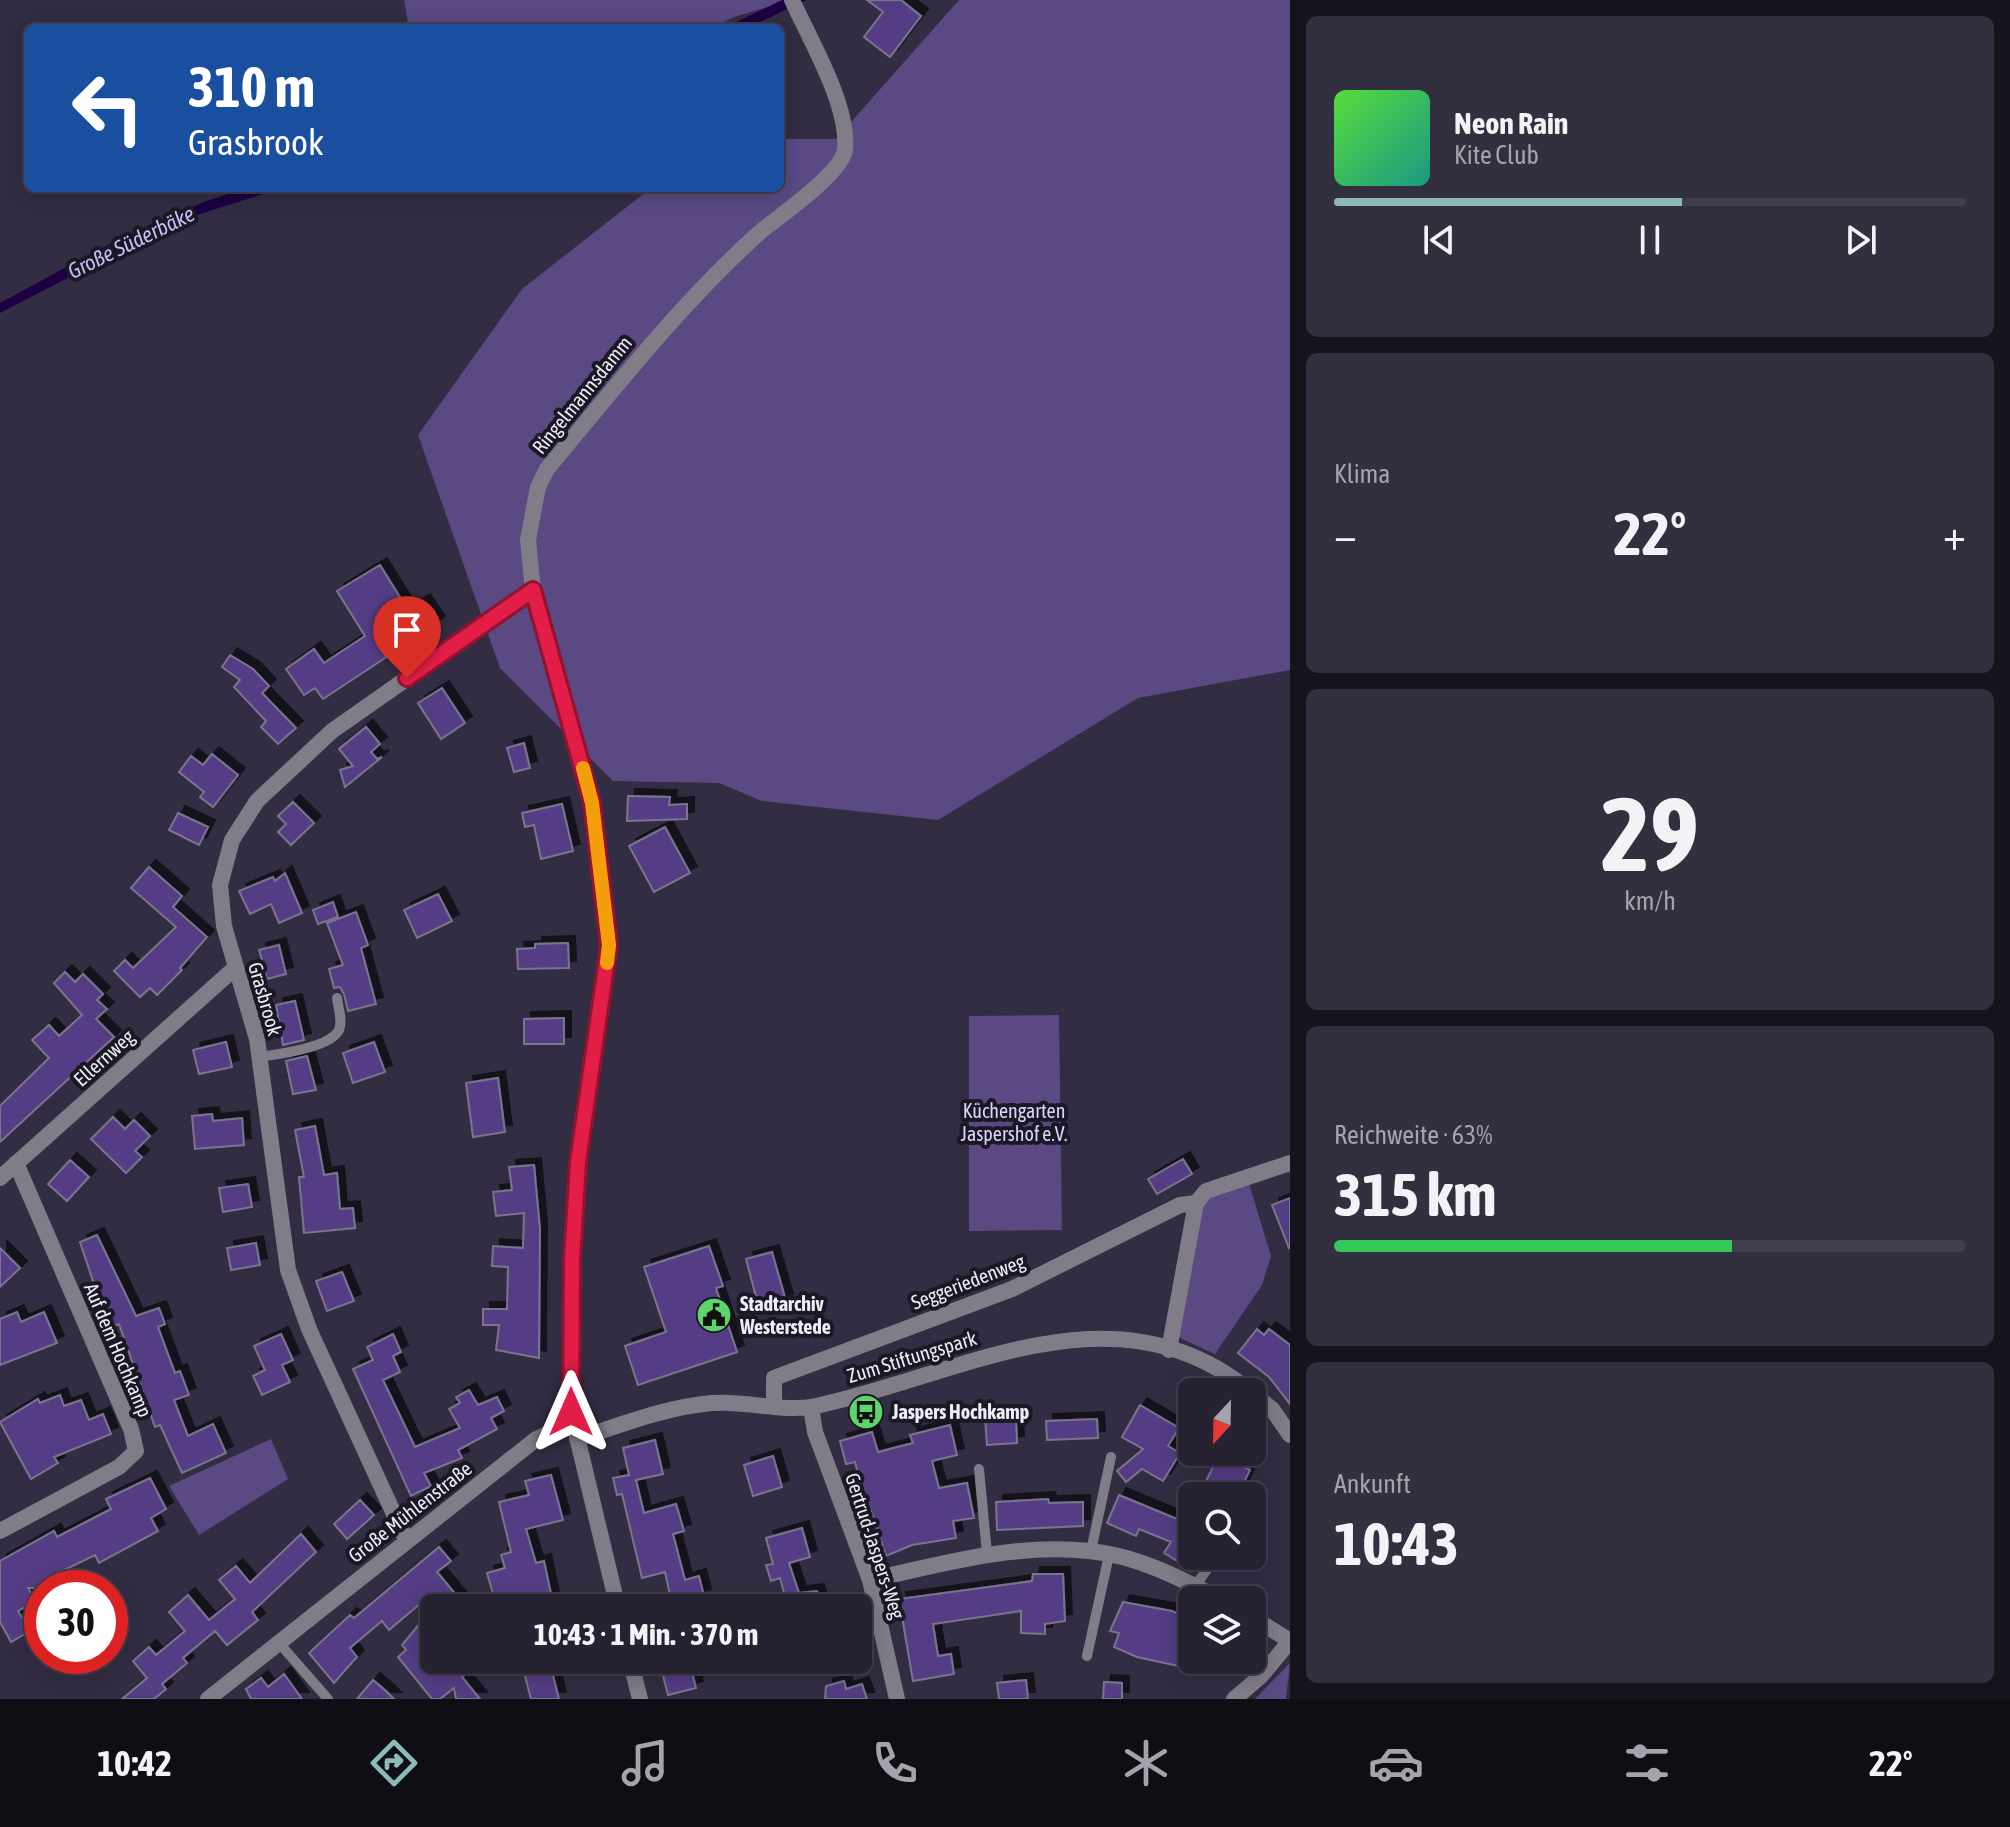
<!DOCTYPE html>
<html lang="de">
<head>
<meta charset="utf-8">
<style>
  :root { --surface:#262232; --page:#322f3e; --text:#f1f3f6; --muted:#a4a4ac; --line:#423f4d; --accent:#8bbbb9 }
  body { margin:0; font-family:"Asap Condensed",sans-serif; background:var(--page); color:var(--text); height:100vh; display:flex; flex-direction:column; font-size:30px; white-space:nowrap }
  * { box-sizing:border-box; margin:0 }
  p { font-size:26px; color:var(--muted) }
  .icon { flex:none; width:44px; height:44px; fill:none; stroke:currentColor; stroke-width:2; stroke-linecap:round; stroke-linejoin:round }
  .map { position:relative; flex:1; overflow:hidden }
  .side { display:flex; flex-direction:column; gap:16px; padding:16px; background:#15131c; width:720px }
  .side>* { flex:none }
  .guide { position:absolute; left:24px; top:24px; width:760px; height:168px; border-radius:12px; box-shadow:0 4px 20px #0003,0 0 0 2px var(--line); background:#1a4fa0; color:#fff; overflow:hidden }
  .needle { width:52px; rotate:202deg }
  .buttons { position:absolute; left:1178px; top:1378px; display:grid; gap:16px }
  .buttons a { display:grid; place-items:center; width:88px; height:88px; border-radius:12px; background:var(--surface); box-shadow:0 4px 20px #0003,0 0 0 2px var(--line); font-size:40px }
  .speed { position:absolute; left:24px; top:1570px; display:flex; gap:16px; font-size:40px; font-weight:700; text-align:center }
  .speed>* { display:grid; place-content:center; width:104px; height:104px; border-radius:50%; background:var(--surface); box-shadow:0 4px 20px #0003,0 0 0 2px var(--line); line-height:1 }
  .speed .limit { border:12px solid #d22; background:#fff; color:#111 }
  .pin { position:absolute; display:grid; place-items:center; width:68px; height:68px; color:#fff; margin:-82px -34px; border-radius:50% 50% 50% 0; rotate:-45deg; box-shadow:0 0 8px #0007 }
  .pin .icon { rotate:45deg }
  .me { position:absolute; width:88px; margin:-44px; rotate:0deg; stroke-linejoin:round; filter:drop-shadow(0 0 6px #0008) }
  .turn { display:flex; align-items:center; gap:28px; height:168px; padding:0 32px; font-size:36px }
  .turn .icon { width:104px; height:104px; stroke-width:2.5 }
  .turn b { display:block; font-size:56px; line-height:68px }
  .big { font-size:60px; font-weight:700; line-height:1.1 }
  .side .card { flex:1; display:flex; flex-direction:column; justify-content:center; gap:12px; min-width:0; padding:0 28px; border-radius:12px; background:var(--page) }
  .side .dial { align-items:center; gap:0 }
  .dial b { font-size:104px; line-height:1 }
  .song { display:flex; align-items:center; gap:24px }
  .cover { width:96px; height:96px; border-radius:12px; background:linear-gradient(135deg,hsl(110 70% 55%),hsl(170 70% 35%)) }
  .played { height:8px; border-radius:4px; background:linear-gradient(90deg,var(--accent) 55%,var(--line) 55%) }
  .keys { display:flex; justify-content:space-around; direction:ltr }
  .heat { display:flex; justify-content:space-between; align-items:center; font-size:44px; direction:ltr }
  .charge { height:12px; border-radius:6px; background:linear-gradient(90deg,#34c759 63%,var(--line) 0) }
  .trip { position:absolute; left:420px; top:1594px; width:452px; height:80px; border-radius:12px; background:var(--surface); box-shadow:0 4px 20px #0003,0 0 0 2px var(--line); font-weight:700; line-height:80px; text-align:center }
  .dock { display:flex; height:128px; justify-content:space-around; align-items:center; background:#0f0e14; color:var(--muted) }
  .dock .icon { width:56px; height:56px }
  .dock .active { color:var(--accent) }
  .dock b { font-size:36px; color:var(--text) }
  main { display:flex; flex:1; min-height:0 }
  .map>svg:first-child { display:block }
  .green { fill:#5a4983 }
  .water { fill:#1d0041 }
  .building { fill:#553e85; stroke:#7a748d; stroke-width:2; filter:url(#shadow) }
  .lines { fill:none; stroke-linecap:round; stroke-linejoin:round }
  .lane { stroke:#807d89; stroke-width:10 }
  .street { stroke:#807d89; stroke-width:16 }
  .route-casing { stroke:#92132f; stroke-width:20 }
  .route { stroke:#e11d48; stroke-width:14 }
  .slow { stroke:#f59e0b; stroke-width:14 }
  .labels { text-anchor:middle; stroke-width:8; stroke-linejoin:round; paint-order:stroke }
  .street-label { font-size:20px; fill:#eeebfa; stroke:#1a1822 }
  .park-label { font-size:20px; fill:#ded5fe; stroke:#1a1822 }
  .poi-label { font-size:20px; font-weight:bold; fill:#eeebfa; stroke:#1a1822; text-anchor:start }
  .water-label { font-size:22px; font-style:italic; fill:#cabbf8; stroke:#1a1822 }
</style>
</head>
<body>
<main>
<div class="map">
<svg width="1290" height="1699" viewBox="0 0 1290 1699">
  <defs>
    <filter id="shadow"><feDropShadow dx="7" dy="-7" stdDeviation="0" flood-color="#0009"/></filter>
  </defs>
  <rect width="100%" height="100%" fill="#332d43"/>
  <path class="green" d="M 404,0 L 792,0 L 737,16 L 710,28 L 409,28 Z
    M 959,0 L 1290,0 L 1290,670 L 1138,698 L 938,820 L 762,801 L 719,783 L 613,781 L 500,668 L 418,435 L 522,289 L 651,188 L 780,188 L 780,139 L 836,139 Z
    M 1059,1015 L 1062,1230 L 969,1231 L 969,1016 Z
    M 1247,1177 L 1271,1256 L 1262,1285 L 1215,1354 L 1182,1339 L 1172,1330 L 1198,1204 Z
    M 271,1439 L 288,1479 L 199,1535 L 169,1486 Z
    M 1290,1663 L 1286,1699 L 1255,1699 Z"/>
  <path class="water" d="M 782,0 L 806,0 L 748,28 L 724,28 Z
    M 247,188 L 282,188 L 178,221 L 0,313 L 0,303 C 80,260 159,213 247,188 Z"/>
  <path class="building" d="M 867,0 L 901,0 L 921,16 L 890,57 L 864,37 L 883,12 Z
    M 380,565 L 408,610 L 423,601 L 438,623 L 323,699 L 315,688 L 304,695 L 286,669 L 314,649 L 324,663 L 365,636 L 337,591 Z
    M 230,655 L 253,669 L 269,686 L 262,693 L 296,728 L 278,744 L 261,727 L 266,721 L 234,687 L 240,680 L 222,667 Z
    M 442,688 L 465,723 L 441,739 L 418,703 Z
    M 366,727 L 380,744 L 371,752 L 377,759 L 382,757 L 345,787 L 340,770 L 353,766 L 339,749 Z
    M 524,743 L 530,768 L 514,772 L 507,748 Z
    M 212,754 L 238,775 L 213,807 L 200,797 L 204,792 L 179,772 L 191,756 L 203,765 Z
    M 628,796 L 670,797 L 669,805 L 687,804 L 687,819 L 627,821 Z
    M 293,802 L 314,823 L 291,845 L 278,832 L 286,824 L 278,816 Z
    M 562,804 L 573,851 L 541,859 L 534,825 L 525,827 L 522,813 Z
    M 178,813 L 208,827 L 199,845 L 169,830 Z
    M 665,827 L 690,873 L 654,892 L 629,846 Z
    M 149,867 L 182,896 L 173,907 L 207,937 L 180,968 L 182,970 L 157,995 L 150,988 L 140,997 L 114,971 L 125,960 L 133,968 L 176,927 L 131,888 Z
    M 285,873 L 302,913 L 279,923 L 271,904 L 250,914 L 239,891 L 273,877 L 275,881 Z
    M 438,894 L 452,921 L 417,938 L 404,910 Z
    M 333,902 L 338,917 L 318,924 L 313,910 Z
    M 356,912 L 368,945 L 361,948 L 376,1004 L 348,1011 L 344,994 L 340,987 L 334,988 L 329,969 L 343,965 L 327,923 Z
    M 568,943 L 569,968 L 518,969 L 517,949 L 535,948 L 535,944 Z
    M 279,945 L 286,974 L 267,979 L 259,950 Z
    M 65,972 L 75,982 L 83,974 L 103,994 L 97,1000 L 107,1009 L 96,1019 L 114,1037 L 0,1142 L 0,1106 L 49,1058 L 32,1040 L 49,1025 L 59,1036 L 82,1015 L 54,983 Z
    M 295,1001 L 304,1040 L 283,1045 L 276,1005 Z
    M 564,1018 L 564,1044 L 524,1044 L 524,1019 Z
    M 226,1042 L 232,1067 L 199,1074 L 193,1050 Z
    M 374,1042 L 385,1072 L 353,1083 L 343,1053 Z
    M 307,1056 L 316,1090 L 293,1094 L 286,1061 Z
    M 498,1078 L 505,1132 L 473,1137 L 466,1083 Z
    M 212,1114 L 213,1121 L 242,1118 L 244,1145 L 195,1149 L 192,1116 Z
    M 113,1117 L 125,1129 L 134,1120 L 150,1136 L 135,1151 L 142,1157 L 126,1173 L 91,1139 Z
    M 315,1126 L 324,1175 L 337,1173 L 340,1209 L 353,1208 L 355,1228 L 304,1233 L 299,1177 L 304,1177 L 295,1130 Z
    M 1183,1159 L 1192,1174 L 1157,1194 L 1148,1179 Z
    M 70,1160 L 89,1177 L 67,1201 L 48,1184 Z
    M 534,1165 L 540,1229 L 539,1358 L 496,1350 L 499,1325 L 483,1325 L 483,1309 L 507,1309 L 508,1267 L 492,1266 L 493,1246 L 523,1248 L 524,1213 L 496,1216 L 493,1192 L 512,1190 L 509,1167 Z
    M 248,1184 L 252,1207 L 223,1212 L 219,1188 Z
    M 1290,1198 L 1290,1247 L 1289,1248 L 1272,1205 Z
    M 97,1235 L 136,1316 L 159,1308 L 165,1324 L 158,1327 L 175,1373 L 180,1371 L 189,1395 L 174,1400 L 188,1436 L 213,1424 L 226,1453 L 182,1473 L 160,1425 L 155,1427 L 119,1324 L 112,1327 L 97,1293 L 80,1242 Z
    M 256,1243 L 260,1265 L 231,1270 L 227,1248 Z
    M 709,1246 L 723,1286 L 716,1288 L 737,1352 L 638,1385 L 625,1346 L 666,1332 L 644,1267 Z
    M 0,1248 L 20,1268 L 0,1287 Z
    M 772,1252 L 786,1301 L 759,1308 L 746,1259 Z
    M 342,1272 L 354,1301 L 327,1311 L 316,1281 Z
    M 17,1312 L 21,1322 L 44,1312 L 57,1343 L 0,1365 L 0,1319 Z
    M 1257,1329 L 1264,1335 L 1269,1329 L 1290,1345 L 1290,1404 L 1269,1377 L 1238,1353 Z
    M 281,1334 L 293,1360 L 282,1365 L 290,1382 L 262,1395 L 253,1376 L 265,1370 L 254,1346 Z
    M 393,1334 L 401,1352 L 393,1356 L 400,1372 L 383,1380 L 415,1447 L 460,1428 L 449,1409 L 460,1403 L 456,1397 L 469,1390 L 478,1405 L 497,1397 L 504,1411 L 491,1418 L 497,1429 L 458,1450 L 462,1458 L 424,1473 L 431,1486 L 411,1496 L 353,1369 L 373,1360 L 367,1347 Z
    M 60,1395 L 64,1406 L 81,1400 L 89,1420 L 103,1414 L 111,1434 L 54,1457 L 58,1463 L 31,1479 L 0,1422 L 38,1399 L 40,1403 Z
    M 1140,1405 L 1179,1428 L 1168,1446 L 1180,1453 L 1163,1481 L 1142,1469 L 1126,1482 L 1117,1471 L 1143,1449 L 1122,1437 Z
    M 1016,1415 L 1017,1443 L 987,1445 L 985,1417 Z
    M 1097,1419 L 1098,1438 L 1047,1440 L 1046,1421 Z
    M 950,1425 L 957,1455 L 932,1461 L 939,1488 L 967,1483 L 974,1518 L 953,1521 L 956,1538 L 912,1545 L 886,1556 L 869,1505 L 866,1506 L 855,1462 L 846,1464 L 840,1441 L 872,1432 L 878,1452 L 913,1443 L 910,1435 Z
    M 655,1440 L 663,1474 L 636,1480 L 644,1513 L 676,1504 L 684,1531 L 673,1534 L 685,1580 L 699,1576 L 704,1596 L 672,1604 L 665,1572 L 642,1578 L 622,1494 L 617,1495 L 613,1478 L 629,1475 L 623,1448 Z
    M 1219,1455 L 1250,1470 L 1237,1496 L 1227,1496 L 1204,1485 Z
    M 773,1456 L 782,1487 L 753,1496 L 744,1465 Z
    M 551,1475 L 563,1520 L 526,1529 L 536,1563 L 544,1561 L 554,1608 L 497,1608 L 487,1573 L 505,1568 L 501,1555 L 511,1552 L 499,1502 L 529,1495 L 525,1481 Z
    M 150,1478 L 166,1509 L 151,1518 L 158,1531 L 99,1563 L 95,1555 L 58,1573 L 66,1588 L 28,1588 L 36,1601 L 18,1611 L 30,1631 L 11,1642 L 0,1622 L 0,1561 L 54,1531 L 57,1537 L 111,1509 L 106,1499 Z
    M 1119,1495 L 1182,1521 L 1179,1528 L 1192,1536 L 1192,1570 L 1164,1553 L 1171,1542 L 1139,1529 L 1136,1536 L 1107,1523 Z
    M 1048,1499 L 1049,1503 L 1083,1502 L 1083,1526 L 997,1530 L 996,1502 Z
    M 360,1500 L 374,1515 L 347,1539 L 334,1524 Z
    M 802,1528 L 810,1557 L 789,1563 L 799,1593 L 817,1591 L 822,1608 L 773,1608 L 772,1604 L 786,1600 L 780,1578 L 771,1581 L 766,1565 L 773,1564 L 766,1538 Z
    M 301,1534 L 316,1552 L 252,1612 L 258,1620 L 227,1645 L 215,1631 L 183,1658 L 187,1663 L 162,1684 L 166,1689 L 154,1699 L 122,1699 L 147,1678 L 133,1661 L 149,1647 L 156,1655 L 185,1631 L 169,1612 L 188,1595 L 209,1620 L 235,1599 L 219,1580 L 236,1566 L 250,1583 Z
    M 439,1547 L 451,1561 L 437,1572 L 467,1608 L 440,1608 L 428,1597 L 389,1630 L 382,1621 L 350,1648 L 357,1657 L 334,1683 L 309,1653 L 350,1615 L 354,1618 Z
    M 1033,1574 L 1063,1574 L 1065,1621 L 1045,1624 L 1045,1634 L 1021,1633 L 1021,1611 L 933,1624 L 938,1656 L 951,1654 L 954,1674 L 913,1681 L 899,1599 L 1032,1581 Z
    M 1123,1602 L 1172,1611 L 1191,1620 L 1182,1640 L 1192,1644 L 1192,1669 L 1137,1657 L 1114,1647 L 1119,1633 L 1110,1631 Z
    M 434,1606 L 434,1660 L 483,1660 L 462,1677 L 480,1699 L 456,1699 L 454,1688 L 440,1699 L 432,1699 L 398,1657 L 406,1650 L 402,1645 Z
    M 541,1660 L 549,1660 L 559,1699 L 531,1699 L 522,1665 Z
    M 659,1660 L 689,1660 L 696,1688 L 668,1695 Z
    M 805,1660 L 847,1660 L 848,1665 L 809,1675 Z
    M 284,1674 L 302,1699 L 251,1699 L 246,1689 L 261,1678 L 268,1687 Z
    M 373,1680 L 386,1691 L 394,1699 L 357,1699 Z
    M 1026,1680 L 1028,1699 L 999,1699 L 997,1683 Z
    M 844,1681 L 846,1689 L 862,1684 L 867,1699 L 825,1699 L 826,1686 Z
    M 1104,1682 L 1122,1683 L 1122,1699 L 1103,1699 Z"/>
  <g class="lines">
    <path class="lane" d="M 260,1057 C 278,1054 330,1048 339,1030 C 343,1021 338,1007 337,998
      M 979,1469 L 987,1554
      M 1091,1551 L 1111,1457
      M 1195,1586 L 1217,1556
      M 279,1643 L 328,1699
      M 1087,1656 L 1109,1555"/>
    <path class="street" d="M 0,1178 L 235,968
      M 1169,1350 L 1196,1203 L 1206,1191 L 1290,1163
      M 1252,1393 L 1272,1409 L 1290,1435
      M 774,1404 L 774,1378 L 1012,1289 L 1180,1205 L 1196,1203
      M 811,1407 L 815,1432 L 870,1580 L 897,1699
      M 577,1439 C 621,1425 666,1407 712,1403 C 746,1400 783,1413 816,1406 C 959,1376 1115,1279 1251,1392
      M 0,1531 L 119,1467 L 136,1451 L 131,1429 L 16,1163
      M 406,1540 L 309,1329 L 288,1270 L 257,1039 L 224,926 L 220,885 L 232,840 L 257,801 L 332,731 L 533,590
      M 870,1580 C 941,1564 1015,1543 1089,1551 C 1135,1555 1181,1578 1221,1600
      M 618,1608 L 571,1412 L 572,1260 L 578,1162 L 609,945 L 592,803 L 533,590 L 528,540 L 538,487 L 547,469 C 615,388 680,304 759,233 C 779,216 843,173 845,149 C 849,105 810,40 792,0
      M 1252,1617 L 1290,1641
      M 630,1660 L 640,1699
      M 208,1699 L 535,1440 L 557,1429 L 574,1428
      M 1234,1699 L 1261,1676 L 1290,1641"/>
  </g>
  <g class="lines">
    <defs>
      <path id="route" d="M 407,678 L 533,590 L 592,803 L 609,945 L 578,1162 L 572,1260 L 571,1412"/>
    </defs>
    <use href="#route" class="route-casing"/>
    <use href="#route" class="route"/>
    <path class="slow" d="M 583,768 L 592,803 L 609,945 L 607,963"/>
  </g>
  <defs>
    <symbol id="civic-disc" viewBox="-11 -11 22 22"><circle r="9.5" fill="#5dd56c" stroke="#1a1822"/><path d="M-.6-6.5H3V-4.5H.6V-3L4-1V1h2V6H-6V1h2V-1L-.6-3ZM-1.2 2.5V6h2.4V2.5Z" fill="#111"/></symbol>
    <symbol id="bus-disc" viewBox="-11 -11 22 22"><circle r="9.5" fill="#5dd56c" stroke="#1a1822"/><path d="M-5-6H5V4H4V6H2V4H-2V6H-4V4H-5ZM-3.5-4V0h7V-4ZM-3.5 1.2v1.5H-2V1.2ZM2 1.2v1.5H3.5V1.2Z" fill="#111"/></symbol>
  </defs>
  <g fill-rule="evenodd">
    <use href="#civic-disc" x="694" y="1295" width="40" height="40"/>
    <use href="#bus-disc" x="846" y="1392" width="40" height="40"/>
  </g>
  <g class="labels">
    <g class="street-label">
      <text transform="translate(582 395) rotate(-51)" y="7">Ringelmannsdamm</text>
      <text transform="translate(265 999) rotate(74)" y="7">Grasbrook</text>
      <text transform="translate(104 1058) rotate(-42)" y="7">Ellernweg</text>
      <text transform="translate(968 1282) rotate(-21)" y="7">Seggeriedenweg</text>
      <text transform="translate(118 1350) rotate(67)" y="7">Auf dem Hochkamp</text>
      <text transform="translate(912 1357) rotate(-17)" y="7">Zum Stiftungspark</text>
      <text transform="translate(410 1512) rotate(-38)" y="7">Große Mühlenstraße</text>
      <text transform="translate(875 1546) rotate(72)" y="7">Gertrud-Jaspers-Weg</text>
    </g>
    <g class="park-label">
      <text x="1014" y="1118">Küchengarten<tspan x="1014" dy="23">Jaspershof e.V.</tspan></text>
    </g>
    <g class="poi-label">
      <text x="740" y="1311">Stadtarchiv<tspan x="740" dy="23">Westerstede</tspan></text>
      <text x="892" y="1419">Jaspers Hochkamp</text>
    </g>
    <g class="water-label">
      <text transform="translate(131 242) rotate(-26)" y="8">Große Süderbäke</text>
    </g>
  </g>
</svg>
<div class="buttons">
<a><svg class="needle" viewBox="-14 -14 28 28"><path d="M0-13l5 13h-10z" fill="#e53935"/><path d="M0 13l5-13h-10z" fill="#a4a4ac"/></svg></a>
<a><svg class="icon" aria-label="search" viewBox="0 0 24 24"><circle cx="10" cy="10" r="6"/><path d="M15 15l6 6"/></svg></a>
<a><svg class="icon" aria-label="layers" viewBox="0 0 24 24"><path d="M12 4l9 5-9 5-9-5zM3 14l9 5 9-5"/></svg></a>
</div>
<div class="speed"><div class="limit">30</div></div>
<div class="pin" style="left:407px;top:678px;background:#d93025"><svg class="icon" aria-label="arrive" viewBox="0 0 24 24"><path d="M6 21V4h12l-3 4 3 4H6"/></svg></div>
<svg class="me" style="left:571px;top:1412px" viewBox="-20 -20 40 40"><path d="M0-17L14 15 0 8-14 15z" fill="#e11d48" stroke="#fff" stroke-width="4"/></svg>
<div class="trip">10:43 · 1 Min. · 370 m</div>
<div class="guide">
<div class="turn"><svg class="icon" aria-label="left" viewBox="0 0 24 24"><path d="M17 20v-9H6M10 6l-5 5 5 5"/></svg><div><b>310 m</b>Grasbrook</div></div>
</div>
</div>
<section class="side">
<div class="card">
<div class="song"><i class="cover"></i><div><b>Neon Rain</b><p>Kite Club</p></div></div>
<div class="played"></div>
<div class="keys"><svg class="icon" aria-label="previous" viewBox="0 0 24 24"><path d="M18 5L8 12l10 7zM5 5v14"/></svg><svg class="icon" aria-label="pause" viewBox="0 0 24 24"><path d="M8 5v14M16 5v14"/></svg><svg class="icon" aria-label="next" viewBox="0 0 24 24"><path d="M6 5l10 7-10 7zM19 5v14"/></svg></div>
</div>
<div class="card"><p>Klima</p>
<div class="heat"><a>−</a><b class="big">22°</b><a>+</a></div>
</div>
<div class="card dial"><b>29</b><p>km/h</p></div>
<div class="card"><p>Reichweite · 63%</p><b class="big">315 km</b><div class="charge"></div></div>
<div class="card"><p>Ankunft</p><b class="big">10:43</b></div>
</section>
</main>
<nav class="dock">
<b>10:42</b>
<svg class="icon active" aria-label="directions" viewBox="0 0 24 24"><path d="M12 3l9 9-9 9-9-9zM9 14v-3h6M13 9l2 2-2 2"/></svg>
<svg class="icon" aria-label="music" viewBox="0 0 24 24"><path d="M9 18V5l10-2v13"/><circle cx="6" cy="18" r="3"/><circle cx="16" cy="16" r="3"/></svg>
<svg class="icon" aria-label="phone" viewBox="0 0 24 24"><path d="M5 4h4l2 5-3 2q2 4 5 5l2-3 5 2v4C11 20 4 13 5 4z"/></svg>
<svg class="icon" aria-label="climate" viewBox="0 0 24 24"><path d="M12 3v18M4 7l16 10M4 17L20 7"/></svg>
<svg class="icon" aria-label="car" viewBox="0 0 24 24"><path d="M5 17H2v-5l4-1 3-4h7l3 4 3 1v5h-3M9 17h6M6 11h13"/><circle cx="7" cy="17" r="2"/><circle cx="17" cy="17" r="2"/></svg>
<svg class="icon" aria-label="filters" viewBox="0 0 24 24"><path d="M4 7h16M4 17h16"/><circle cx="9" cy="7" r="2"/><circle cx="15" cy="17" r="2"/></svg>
<b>22°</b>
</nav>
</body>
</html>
